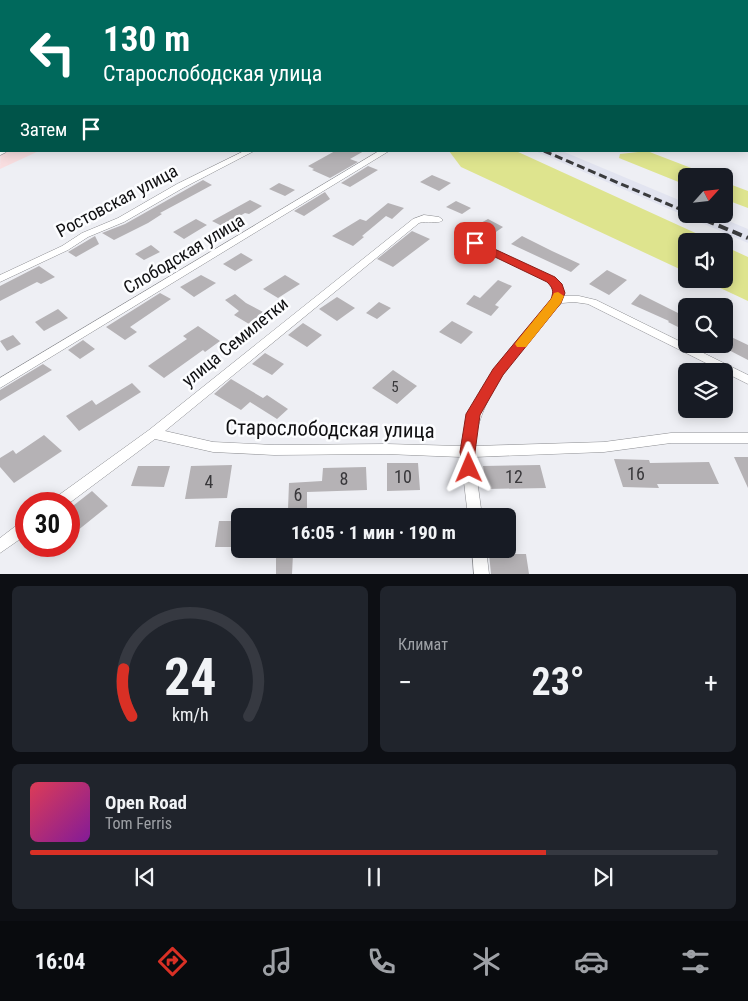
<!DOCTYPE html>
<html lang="ru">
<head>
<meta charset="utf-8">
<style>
  :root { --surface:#171b24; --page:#20242c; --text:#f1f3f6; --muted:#9ea1a6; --line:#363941; --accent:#d93025 }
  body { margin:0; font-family:"Roboto Condensed",sans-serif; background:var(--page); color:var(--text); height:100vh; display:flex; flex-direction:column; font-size:19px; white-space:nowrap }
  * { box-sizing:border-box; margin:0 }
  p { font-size:16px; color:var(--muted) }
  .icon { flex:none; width:28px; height:28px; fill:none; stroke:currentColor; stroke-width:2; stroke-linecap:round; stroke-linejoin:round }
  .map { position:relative; height:574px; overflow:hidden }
  .details { display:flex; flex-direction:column; gap:12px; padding:12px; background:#0d0f14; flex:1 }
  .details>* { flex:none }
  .banner { position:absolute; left:0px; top:0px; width:749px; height:152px; box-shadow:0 2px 12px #0003; background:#00695c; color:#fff; overflow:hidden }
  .needle { width:32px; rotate:63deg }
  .controls { position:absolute; left:678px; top:168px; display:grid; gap:10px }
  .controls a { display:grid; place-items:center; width:55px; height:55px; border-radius:8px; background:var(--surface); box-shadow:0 2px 12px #0003; font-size:25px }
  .speed { position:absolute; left:15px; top:492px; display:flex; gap:10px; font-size:25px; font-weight:700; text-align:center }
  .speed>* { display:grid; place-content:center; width:65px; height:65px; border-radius:50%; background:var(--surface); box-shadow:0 2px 12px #0003; line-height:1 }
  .speed .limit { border:8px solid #d22; background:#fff; color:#111 }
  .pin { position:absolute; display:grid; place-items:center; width:42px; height:42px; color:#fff; margin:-21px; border-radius:10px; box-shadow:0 2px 8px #0006 }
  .me { position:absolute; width:55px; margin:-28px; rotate:359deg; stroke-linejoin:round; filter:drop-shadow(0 0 4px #0008) }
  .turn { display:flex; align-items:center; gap:18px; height:105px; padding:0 20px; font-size:22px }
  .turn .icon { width:65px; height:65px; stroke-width:2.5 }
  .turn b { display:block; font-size:35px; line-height:42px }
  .then { display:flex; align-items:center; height:48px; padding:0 20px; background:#0003; gap:10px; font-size:19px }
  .big { font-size:38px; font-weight:700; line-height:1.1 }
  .details .widget { flex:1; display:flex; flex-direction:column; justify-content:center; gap:8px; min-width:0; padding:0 18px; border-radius:8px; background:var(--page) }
  .details .dial { align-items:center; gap:0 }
  .dial svg { height:130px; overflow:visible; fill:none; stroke:var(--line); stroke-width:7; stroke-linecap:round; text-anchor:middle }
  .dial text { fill:var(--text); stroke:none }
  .song { display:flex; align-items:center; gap:15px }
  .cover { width:60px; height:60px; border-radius:8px; background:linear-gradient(135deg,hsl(350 70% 55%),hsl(290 70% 35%)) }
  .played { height:5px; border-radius:2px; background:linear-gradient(90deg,var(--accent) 75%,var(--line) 75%) }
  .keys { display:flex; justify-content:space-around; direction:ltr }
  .heat { display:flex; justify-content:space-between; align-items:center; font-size:28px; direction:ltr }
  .details .tiles { flex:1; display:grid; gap:12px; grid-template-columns:1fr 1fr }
  .widget:last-child { grid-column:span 2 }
  .trip { position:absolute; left:231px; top:508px; width:285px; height:50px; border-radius:8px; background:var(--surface); box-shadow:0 2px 12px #0003; font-weight:700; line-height:50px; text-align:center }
  .tabs { display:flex; height:80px; justify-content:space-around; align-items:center; background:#090b0e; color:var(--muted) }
  .tabs .icon { width:35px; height:35px }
  .tabs .active { color:var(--accent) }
  .tabs b { font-size:22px; color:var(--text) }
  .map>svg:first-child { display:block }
  .built { fill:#e2e4f0 }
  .industrial { fill:#f9dee0 }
  .green { fill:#dee48e }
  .building { fill:#b5b2b5 }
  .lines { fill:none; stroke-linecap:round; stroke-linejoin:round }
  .lane-casing { stroke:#8c8d91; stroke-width:5 }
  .street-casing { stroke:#8c8d91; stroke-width:1 }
  .lane { stroke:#fff; stroke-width:4 }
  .street { fill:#fff; fill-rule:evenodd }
  .rail-far2 { stroke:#3a3b3d; stroke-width:2; stroke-dasharray:5.5 3; stroke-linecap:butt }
  .rail-far1 { stroke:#3a3b3d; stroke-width:3; stroke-dasharray:8 4; stroke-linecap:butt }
  .rail { stroke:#3a3b3d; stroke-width:4; stroke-dasharray:10 5; stroke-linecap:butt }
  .route { fill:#d93025; stroke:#8d1f18 }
  .slow { fill:#f59e0b }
  .labels { text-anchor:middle; stroke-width:5; stroke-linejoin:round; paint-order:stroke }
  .number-label { font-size:15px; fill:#39383b }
  .street-label { font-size:18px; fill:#101012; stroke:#fcfdff }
  .near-number-label { font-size:18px; fill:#39383b }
  .near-street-label { font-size:21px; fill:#101012; stroke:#fcfdff }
</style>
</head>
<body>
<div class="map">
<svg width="748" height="574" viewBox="0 0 748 574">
  <rect width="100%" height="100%" fill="#eeeff4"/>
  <path class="built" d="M 535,151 L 562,151 L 686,203 L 686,214 L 712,214 L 748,229 L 748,243 Z"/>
  <path class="industrial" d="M 1,132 L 1,151 L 39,151 L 0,169 Z"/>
  <path class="green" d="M 449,151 L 516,151 L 713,241 L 686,241 L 686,272 L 461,167 Z
    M 647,151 L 712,176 L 686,176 L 686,185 L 619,158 L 620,154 Z
    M 724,182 L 748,191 L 748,208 L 724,199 Z
    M 724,246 L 748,257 L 748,301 L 701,279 L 724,279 Z"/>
  <path class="building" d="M 335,151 L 364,151 L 350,159 L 358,162 L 330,178 L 312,170 L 314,169 L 308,166 Z
    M 368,166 L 378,170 L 350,187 L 341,183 Z
    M 432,175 L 451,183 L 439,191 L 420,182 Z
    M 203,180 L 212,185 L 160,213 L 162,214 L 148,223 L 114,240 L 102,233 L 125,224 Z
    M 279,183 L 286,186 L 295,190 L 285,196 L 269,189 Z
    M 325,192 L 330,199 L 304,216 L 294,211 Z
    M 250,200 L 262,206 L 249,214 L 245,213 L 222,226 L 212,221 Z
    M 456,201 L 471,208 L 462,214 L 446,207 Z
    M 388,203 L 404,208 L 392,219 L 386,216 L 362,236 L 364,237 L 353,246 L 332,236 L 360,219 L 366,221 Z
    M 196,219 L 207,225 L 184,239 L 173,232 Z
    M 488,219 L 503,227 L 493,234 L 477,225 Z
    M 412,231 L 430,239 L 393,267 L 377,259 Z
    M 95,236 L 99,244 L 76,257 L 68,252 Z
    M 522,236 L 552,251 L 580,264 L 571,272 L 511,244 Z
    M 151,245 L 160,252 L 144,260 L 135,254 Z
    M 241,253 L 253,260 L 235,271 L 223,264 Z
    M 39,266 L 55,277 L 41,284 L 37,282 L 0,301 L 0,286 Z
    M 607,270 L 627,280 L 609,295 L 589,284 Z
    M 201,275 L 216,283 L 194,297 L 180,287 Z
    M 285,275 L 300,284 L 278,298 L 263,289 Z
    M 498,280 L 512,286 L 495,305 L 499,307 L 491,316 L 466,304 L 474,295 L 480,298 Z
    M 160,293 L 171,299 L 130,327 L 137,332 L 125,340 L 106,327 Z
    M 235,294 L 246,303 L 263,312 L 249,324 L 234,315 L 239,311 L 225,300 Z
    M 640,294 L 686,317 L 686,331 L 668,322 L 669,321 L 631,304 Z
    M 337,297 L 355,308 L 337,321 L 319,309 Z
    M 379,302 L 391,308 L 377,319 L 366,313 Z
    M 58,309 L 68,318 L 44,331 L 35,322 Z
    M 452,321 L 473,332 L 461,344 L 439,332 Z
    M 303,323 L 322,335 L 307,347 L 288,335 Z
    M 198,326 L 220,341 L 205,352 L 203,350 L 164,378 L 148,366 L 187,339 L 183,336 Z
    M 13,335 L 21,344 L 7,351 L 0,341 Z
    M 727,335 L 748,345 L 748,360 L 719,345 L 724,344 L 724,340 Z
    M 83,340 L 95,349 L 80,359 L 68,350 Z
    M 265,353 L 284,364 L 272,375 L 252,364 Z
    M 43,364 L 52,370 L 0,401 L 0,390 Z
    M 393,370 L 417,386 L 397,404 L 372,388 Z
    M 231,379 L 263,398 L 267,395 L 288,409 L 277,419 L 250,402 L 241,410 L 214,394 Z
    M 132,383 L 141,392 L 79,431 L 66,416 L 92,400 L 96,405 Z
    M 44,435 L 62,451 L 14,483 L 0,467 L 0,458 L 13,450 L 16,454 Z
    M 734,457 L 748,457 L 748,488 Z
    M 614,459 L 649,460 L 650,463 L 709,462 L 719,484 L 657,484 L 659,488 L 623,487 Z
    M 387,463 L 418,463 L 420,490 L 387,491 Z
    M 232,465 L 227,498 L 185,499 L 191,466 Z
    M 540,465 L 546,488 L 487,489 L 483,466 Z
    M 138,466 L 170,466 L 164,487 L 131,486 Z
    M 366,467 L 367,490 L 307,492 L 307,508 L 288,509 L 289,483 L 322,481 L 323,468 Z
    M 92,491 L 108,506 L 77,531 L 69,523 L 69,509 Z
    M 219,521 L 235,521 L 231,547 L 215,547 Z
    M 293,554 L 292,574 L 276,574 L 276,555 Z
    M 489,554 L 526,554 L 529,574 L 491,574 Z"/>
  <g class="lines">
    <defs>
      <path id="lane" d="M 0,153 L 4,151"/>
      <path id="street" d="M 7,0 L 13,0 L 14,1 L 8,1 Z
        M 115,0 L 121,0 L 122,1 L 116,1 Z
        M 229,0 L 237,0 L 238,1 L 231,1 Z
        M 0,19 L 1,19 L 1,23 L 0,23 Z
        M 0,56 L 1,56 L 1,60 L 0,60 Z
        M 244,151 L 254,151 L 183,188 L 124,222 L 88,237 L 68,250 L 0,282 L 0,275 L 62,246 L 82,233 L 118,218 L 177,184 Z
        M 379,151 L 389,151 L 0,388 L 0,378 Z
        M 424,215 L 439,217 L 443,220 C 437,225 427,220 419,223 L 165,431 L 213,442 L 274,445 L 386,444 L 461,446 C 470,387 514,344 552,300 C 554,292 553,288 548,282 L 472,245 L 470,243 L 475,240 L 554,278 L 562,287 L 563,296 L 579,296 L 596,300 L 748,375 L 748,384 L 588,304 L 574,302 L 562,303 C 552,311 544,323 536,332 C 507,366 480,401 474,446 L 604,442 L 671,433 L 748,433 L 748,443 L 671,443 L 604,452 L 474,457 L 482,516 L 468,516 L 461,457 L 386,454 L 274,455 L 213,452 L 155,439 L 68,504 L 50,504 L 52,500 L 149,430 L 413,219 Z
        M 26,521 L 26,535 L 0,553 L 0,538 L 21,522 Z
        M 472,549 L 486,549 L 489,574 L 474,574 Z"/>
    </defs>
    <use href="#lane" class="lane-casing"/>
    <use href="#street" class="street-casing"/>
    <use href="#lane" class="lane"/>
    <use href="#street" class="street"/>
    <path class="rail-far2" d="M 197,0 L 200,1"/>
    <path class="rail-far1" d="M 544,151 L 684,211"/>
    <path class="rail" d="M 681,210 L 686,212
      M 691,214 L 748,238"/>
  </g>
  <path class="route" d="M 475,240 L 555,277 L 562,284 L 565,293 L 561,303 L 503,375 L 480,415 L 475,452 L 477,468 L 475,473 L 469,474 L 464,473 L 460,452 L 466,414 L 493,369 L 551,299 C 554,291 553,288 547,282 L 472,246 L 470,243 L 472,241 Z"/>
  <path class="slow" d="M 558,292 L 564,296 L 561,303 L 526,347 L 517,347 L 515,344 L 517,341 L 551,299 L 554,293 Z"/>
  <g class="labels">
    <g class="number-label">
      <text x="395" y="392">5</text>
    </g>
    <g class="street-label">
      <text transform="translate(117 201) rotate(-28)" y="6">Ростовская улица</text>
      <text transform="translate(184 254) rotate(-31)" y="6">Слободская улица</text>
      <text transform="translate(235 342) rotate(-39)" y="6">улица Семилетки</text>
    </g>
    <g class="near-number-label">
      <text x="636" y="480">16</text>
      <text x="403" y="483">10</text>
      <text x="514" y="483">12</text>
      <text x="344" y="485">8</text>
      <text x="209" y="488">4</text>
      <text x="298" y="501">6</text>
    </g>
    <g class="near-street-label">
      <text transform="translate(330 429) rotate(1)" y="7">Старослободская улица</text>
    </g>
  </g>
</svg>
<div class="controls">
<a><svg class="needle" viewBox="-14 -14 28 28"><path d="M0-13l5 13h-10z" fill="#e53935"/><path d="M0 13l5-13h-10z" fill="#9ea1a6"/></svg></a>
<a><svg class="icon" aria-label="sound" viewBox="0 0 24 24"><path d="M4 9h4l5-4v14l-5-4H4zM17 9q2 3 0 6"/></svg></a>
<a><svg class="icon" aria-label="search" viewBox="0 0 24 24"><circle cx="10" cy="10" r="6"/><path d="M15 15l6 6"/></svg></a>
<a><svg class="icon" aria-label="layers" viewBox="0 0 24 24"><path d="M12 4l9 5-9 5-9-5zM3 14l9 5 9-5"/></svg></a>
</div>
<div class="speed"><div class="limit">30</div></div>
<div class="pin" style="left:475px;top:243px;background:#d93025"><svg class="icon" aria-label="arrive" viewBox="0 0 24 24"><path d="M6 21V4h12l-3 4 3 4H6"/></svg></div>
<svg class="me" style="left:469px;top:468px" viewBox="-20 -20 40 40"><path d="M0-17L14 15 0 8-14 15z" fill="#d93025" stroke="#fff" stroke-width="4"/></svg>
<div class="trip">16:05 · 1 мин · 190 m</div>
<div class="banner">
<div class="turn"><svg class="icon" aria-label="left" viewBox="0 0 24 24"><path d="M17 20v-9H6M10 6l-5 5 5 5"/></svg><div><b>130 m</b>Старослободская улица</div></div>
<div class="then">Затем<svg class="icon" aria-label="arrive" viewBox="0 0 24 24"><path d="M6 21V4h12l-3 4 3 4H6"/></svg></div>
</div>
</div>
<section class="details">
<div class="tiles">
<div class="widget dial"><svg viewBox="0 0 100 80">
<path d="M14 69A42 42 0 1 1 86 69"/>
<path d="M14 69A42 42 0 0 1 9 40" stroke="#d93025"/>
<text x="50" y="56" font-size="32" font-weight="700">24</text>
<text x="50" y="72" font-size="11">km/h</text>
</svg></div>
<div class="widget"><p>Климат</p>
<div class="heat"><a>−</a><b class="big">23°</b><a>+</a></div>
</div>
<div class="widget">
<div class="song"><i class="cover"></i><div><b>Open Road</b><p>Tom Ferris</p></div></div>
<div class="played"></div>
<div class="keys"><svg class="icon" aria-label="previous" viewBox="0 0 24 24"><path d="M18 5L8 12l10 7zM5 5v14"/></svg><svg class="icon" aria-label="pause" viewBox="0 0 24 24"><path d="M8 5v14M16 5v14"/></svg><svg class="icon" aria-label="next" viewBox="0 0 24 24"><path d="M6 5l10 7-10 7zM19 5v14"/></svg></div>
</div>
</div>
</section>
<nav class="tabs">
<b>16:04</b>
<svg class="icon active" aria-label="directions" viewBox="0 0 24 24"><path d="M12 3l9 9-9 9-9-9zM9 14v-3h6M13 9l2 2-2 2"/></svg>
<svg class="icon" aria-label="music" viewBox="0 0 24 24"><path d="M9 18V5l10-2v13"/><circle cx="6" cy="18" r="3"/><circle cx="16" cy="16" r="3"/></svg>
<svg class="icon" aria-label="phone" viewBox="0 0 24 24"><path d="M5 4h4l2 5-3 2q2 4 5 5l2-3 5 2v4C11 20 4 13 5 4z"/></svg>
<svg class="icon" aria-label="climate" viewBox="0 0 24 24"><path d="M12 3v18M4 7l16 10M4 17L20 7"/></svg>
<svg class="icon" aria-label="car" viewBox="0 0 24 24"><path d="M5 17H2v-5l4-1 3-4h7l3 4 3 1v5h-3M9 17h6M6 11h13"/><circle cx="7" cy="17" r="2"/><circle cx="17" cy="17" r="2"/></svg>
<svg class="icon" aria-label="filters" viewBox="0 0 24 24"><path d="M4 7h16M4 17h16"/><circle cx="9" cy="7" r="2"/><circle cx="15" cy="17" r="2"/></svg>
</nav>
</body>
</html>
